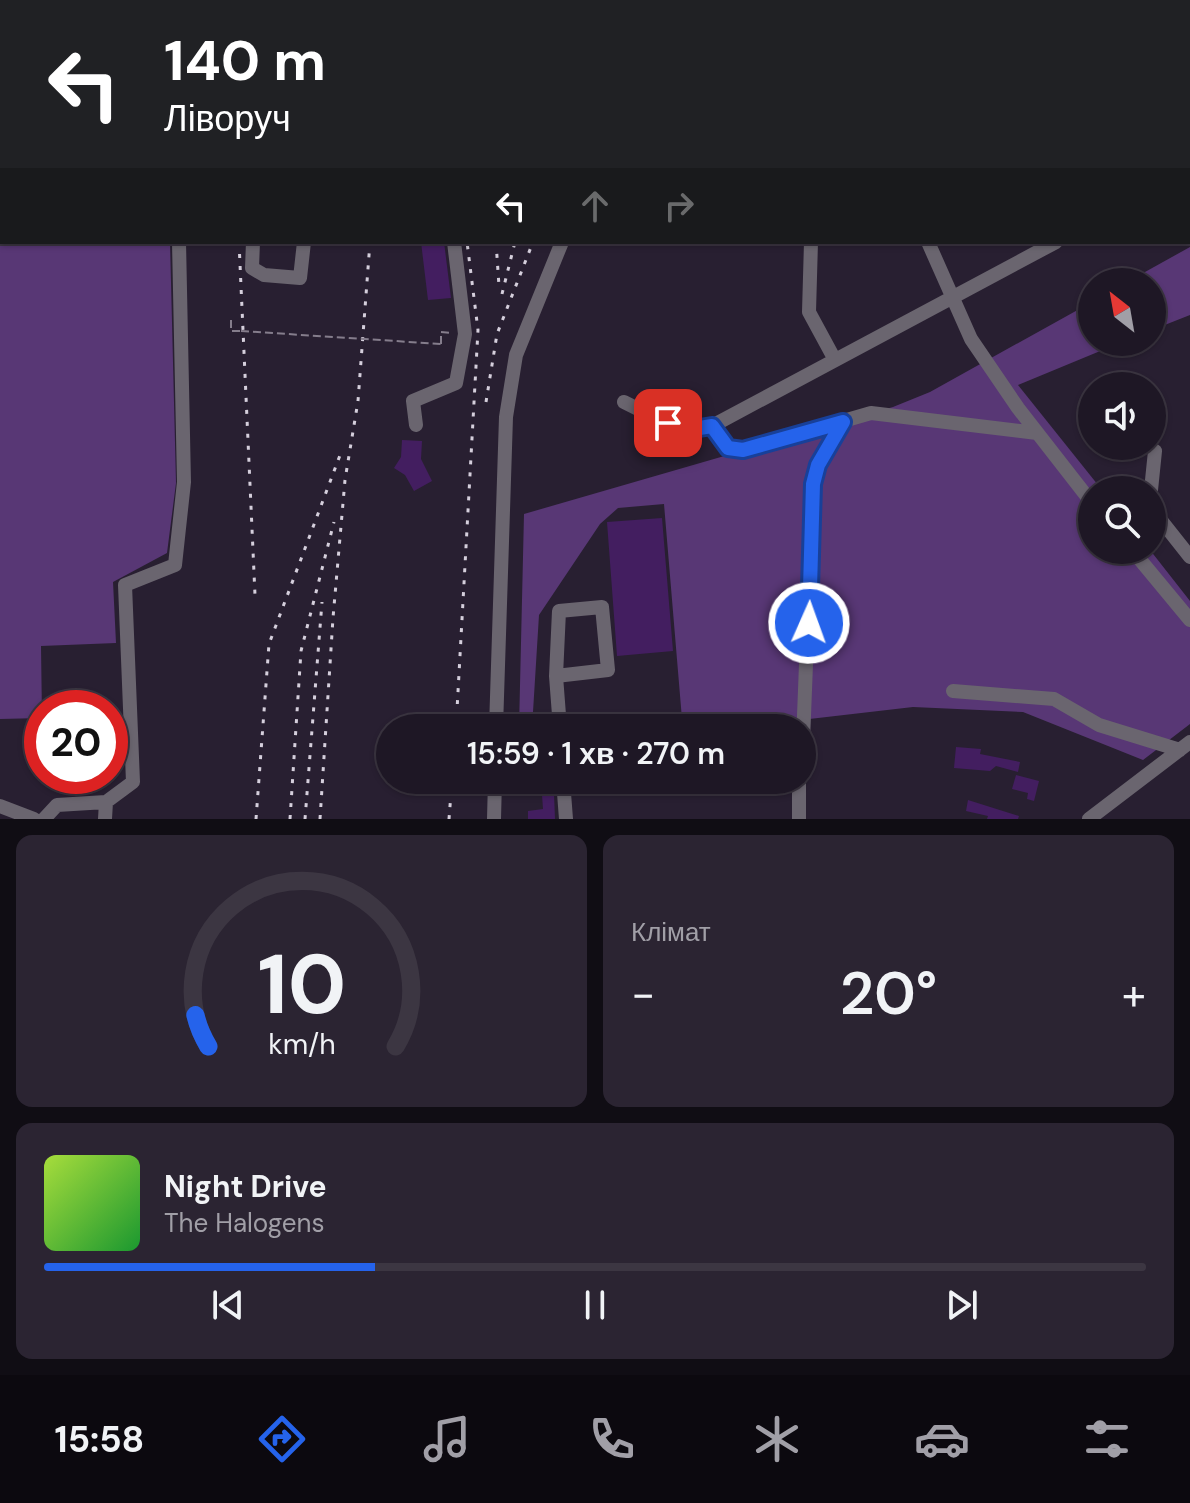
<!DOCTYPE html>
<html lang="uk">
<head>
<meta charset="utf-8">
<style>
  :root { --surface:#1e1725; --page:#2b2432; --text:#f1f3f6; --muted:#a19fa7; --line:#3c3642; --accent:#2563eb }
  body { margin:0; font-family:"DM Sans",sans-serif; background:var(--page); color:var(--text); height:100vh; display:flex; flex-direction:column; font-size:30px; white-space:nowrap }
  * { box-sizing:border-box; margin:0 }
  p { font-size:26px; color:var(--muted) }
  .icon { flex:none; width:44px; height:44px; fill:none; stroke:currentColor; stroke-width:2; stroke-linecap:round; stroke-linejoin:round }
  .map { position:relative; height:819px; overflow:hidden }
  .sheet { display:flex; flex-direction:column; gap:16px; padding:16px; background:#100d14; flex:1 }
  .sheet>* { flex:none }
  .banner { position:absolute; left:0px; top:0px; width:1190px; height:244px; box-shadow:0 2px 6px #0004,0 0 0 2px var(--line); background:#202124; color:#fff; overflow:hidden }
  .needle { width:52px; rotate:329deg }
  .tools { position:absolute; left:1078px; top:268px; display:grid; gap:16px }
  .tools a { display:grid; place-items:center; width:88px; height:88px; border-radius:50%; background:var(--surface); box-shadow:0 2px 6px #0004,0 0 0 2px var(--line); font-size:40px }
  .speed { position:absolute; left:24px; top:690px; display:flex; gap:16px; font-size:40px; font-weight:700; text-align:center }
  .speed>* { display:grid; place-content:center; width:104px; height:104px; border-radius:50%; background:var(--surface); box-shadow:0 2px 6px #0004,0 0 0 2px var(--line); line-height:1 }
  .speed .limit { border:12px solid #d22; background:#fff; color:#111 }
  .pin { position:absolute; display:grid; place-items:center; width:68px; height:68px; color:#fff; margin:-34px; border-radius:16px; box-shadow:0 4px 12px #0006 }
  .me { position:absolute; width:88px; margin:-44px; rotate:2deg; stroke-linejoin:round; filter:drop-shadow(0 0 6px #0008) }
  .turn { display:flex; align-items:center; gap:28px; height:168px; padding:0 32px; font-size:36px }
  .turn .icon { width:104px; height:104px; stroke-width:2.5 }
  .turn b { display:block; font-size:56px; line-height:68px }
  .lanes { display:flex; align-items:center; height:76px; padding:0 32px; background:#0003; justify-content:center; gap:40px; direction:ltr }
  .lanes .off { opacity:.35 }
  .big { font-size:60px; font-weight:600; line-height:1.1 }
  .sheet .card { flex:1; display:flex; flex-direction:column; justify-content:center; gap:12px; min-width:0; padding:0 28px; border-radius:16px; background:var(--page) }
  .sheet .dial { align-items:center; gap:0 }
  .dial svg { height:208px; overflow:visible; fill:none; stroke:var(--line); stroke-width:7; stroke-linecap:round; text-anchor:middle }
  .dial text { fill:var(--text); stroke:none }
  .song { display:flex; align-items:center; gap:24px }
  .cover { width:96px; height:96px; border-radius:12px; background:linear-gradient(135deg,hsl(80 70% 55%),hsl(130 70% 35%)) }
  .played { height:8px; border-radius:4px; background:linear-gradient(90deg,var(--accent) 30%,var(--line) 30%) }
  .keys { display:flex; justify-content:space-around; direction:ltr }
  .heat { display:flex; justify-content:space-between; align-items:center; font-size:44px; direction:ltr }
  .sheet .tiles { flex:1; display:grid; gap:16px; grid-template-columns:1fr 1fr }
  .card:last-child { grid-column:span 2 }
  .trip { position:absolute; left:376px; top:714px; width:440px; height:80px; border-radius:40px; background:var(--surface); box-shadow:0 2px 6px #0004,0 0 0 2px var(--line); font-weight:600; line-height:80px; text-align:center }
  .tab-bar { display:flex; height:128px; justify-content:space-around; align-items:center; background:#0c090f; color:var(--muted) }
  .tab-bar .icon { width:56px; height:56px }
  .tab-bar .current { color:var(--accent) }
  .tab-bar b { font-size:36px; color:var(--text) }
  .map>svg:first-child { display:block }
  .green { fill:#583775 }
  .building { fill:#431e60 }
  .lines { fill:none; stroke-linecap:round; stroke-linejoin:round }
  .path { stroke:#857d8c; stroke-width:2; stroke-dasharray:8 4; stroke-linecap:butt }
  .minor { stroke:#6a656f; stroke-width:14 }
  .rail { stroke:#d5cfdc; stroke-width:3; stroke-dasharray:4 8; stroke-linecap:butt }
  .path-bridge { stroke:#857d8c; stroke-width:2; stroke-dasharray:8 4; stroke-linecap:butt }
  .route-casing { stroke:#184099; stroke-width:20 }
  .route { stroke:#2563eb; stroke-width:14 }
</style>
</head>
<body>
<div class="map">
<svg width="1190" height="819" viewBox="0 0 1190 819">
  <rect width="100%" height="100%" fill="#281f31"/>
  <path class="green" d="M 0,33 L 2,242 L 170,242 L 176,483 L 167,553 L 113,582 L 116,643 L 41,646 L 42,718 L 0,719 Z
    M 1190,247 L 1190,315 L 1152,330 L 1152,282 L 1127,282 Z
    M 1092,302 L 1092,342 L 1122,342 L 1018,385 L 1102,490 L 1092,490 L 1092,550 L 1150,550 L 1190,601 L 1190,724 L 1143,760 L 1023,712 L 913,707 L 731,728 L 621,728 L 682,719 L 664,504 L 618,508 L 600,524 L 539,615 L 532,728 L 519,728 L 524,514 L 893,407 L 930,392 Z"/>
  <path class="building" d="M 421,242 L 444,242 L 451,298 L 428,300 Z
    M 402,440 L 422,441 L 421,459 L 432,481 L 414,491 L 405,475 L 394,468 L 401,457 Z
    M 662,518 L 673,651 L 617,656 L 607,522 Z
    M 956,747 L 981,749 L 980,754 L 1020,762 L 1018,772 L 996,766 L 990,771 L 954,768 Z
    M 1016,775 L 1039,781 L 1034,801 L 1027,799 L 1028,793 L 1012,789 Z
    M 554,794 L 555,819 L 528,819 L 528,811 L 543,809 L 542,795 Z
    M 968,800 L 1019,816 L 1018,819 L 987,819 L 988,816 L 966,811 Z"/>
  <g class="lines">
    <path class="path" d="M 231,320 L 231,331 L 241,331
      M 441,344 L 441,332 L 452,333"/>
    <path class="minor" d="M 139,0 L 139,2
      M 311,0 L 312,2
      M 945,0 L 946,2
      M 1064,0 L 1065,2
      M 535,2 L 535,0
      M 687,2 L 688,0
      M 901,2 L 908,0
      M 1188,211 L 1190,211
      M 253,242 L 252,268 L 264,275 L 300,278 L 304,242
      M 811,242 L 809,312 L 835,360
      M 928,242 L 971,339 L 1018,408 L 1092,503
      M 624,402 L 676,428 L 712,426 L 1056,242
      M 416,425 L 413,401 L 456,383 L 465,334 L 454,242
      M 712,426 L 728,448 L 743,450 L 871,413 L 1037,433
      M 1151,490 L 1155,451
      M 1152,509 L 1190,557
      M 1132,550 L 1190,620
      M 556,676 L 608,670 L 602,607 L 559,611 L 556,676 L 560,728
      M 953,691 L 1054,699 L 1099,725 L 1180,750
      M 496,728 L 506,417 L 516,355 L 562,242
      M 802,767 L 813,484 L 818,465 L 843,422
      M 563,780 L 566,819
      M 799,780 L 799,819
      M 0,806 L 34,819
      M 44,819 L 57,805 L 106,802 L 133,782 L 125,585 L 175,565 L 184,482 L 179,242
      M 105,819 L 106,802
      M 494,819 L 495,780
      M 1089,819 L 1190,742"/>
    <path class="rail" d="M 218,0 L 218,2
      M 241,0 L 241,2
      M 264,2 L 265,0
      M 300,2 L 301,0
      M 397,2 L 397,0
      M 447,2 L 447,0
      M 545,2 L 545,0
      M 594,2 L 594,0
      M 621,2 L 621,0
      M 644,2 L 646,0
      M 239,242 L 255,595
      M 496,242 L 499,286
      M 502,294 L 515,242
      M 486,402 L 497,334 L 533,242
      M 456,728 L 478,330 L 467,242
      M 256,819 L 269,644 L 342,450
      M 290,819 L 301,651 L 334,522
      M 305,819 L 322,602
      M 320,819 L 333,618 L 345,480 L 358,401 L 370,242
      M 449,819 L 452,780"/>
    <path class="path-bridge" d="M 241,331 L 441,344"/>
  </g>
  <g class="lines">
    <defs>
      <path id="route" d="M 668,423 L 687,430 L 712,426 L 728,448 L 743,450 L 843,422 L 818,465 L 813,484 L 809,623"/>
    </defs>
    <use href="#route" class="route-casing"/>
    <use href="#route" class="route"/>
  </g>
</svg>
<div class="tools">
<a><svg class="needle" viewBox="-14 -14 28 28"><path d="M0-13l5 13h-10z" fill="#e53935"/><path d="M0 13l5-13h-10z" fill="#a19fa7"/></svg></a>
<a><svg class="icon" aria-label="sound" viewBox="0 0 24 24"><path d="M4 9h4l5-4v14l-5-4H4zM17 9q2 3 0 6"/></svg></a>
<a><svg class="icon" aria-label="search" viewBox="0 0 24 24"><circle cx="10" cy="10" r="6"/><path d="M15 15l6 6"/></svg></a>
</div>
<div class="speed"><div class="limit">20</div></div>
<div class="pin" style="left:668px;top:423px;background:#d93025"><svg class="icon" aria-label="arrive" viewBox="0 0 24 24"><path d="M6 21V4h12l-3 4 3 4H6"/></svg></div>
<svg class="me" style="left:809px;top:623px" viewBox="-20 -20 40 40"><circle r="17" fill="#2563eb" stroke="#fff" stroke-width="3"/><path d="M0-11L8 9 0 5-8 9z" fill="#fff"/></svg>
<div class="trip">15:59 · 1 хв · 270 m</div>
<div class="banner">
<div class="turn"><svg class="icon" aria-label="left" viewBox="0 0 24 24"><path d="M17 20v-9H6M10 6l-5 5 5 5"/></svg><div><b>140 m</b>Ліворуч</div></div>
<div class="lanes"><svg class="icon" aria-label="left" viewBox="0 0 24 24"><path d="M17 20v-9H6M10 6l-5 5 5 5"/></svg><svg class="icon off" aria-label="ahead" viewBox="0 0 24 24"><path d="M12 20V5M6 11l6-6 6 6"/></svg><svg class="icon off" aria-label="right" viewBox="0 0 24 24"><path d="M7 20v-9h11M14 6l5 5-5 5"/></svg></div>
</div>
</div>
<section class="sheet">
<div class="tiles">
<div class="card dial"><svg viewBox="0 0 100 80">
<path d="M14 69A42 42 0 1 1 86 69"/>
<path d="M14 69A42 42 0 0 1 9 57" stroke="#2563eb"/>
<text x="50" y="56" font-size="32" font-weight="700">10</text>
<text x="50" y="72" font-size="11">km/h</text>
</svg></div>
<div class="card"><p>Клімат</p>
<div class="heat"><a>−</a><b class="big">20°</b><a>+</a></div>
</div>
<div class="card">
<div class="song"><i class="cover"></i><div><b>Night Drive</b><p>The Halogens</p></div></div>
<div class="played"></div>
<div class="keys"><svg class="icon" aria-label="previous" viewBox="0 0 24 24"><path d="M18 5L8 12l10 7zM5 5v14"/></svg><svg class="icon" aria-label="pause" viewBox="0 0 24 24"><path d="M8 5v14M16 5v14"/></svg><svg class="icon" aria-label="next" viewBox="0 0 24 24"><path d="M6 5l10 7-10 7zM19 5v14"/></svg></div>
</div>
</div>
</section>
<nav class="tab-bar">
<b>15:58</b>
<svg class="icon current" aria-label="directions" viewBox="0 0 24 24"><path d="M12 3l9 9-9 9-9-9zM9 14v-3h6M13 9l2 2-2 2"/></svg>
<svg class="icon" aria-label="music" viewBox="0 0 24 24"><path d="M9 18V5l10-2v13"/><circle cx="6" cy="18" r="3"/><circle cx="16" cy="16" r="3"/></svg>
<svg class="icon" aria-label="phone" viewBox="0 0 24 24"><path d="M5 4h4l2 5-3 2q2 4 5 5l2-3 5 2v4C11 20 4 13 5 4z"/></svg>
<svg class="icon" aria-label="climate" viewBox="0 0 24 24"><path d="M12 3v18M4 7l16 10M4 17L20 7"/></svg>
<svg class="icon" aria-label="car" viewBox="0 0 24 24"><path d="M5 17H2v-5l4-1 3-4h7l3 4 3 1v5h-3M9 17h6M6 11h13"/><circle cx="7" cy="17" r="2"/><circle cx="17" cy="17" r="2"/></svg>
<svg class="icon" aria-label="filters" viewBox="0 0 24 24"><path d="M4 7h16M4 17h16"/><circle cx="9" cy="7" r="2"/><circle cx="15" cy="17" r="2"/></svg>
</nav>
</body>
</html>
